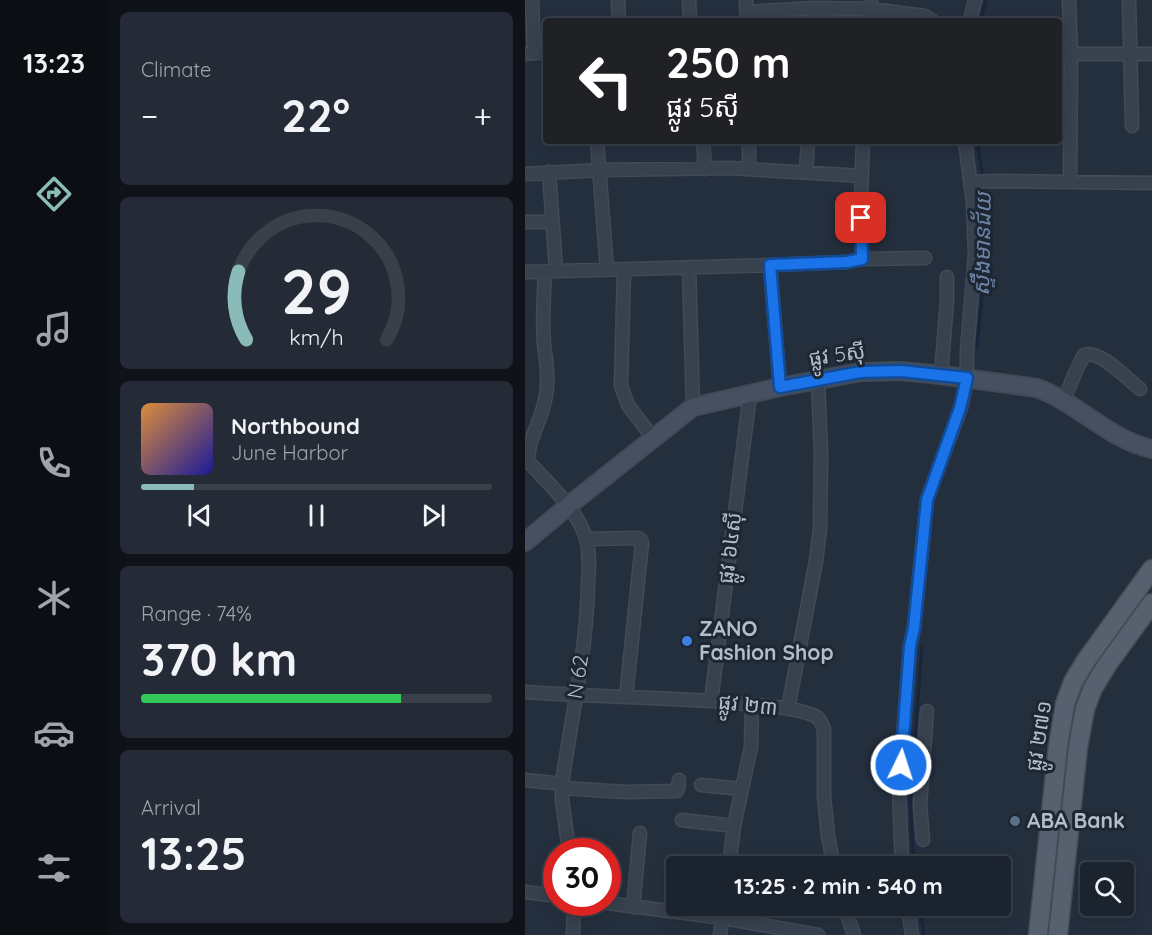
<!DOCTYPE html>
<html lang="en">
<head>
<meta charset="utf-8">
<style>
  :root { --surface:#1b232e; --page:#242b36; --text:#f1f3f6; --muted:#a0a4aa; --line:#39404a; --accent:#8bbbb9 }
  body { margin:0; font-family:Quicksand,"Noto Sans Khmer",sans-serif; background:var(--page); color:var(--text); height:100vh; display:flex; flex-direction:column; font-size:22px; white-space:nowrap }
  * { box-sizing:border-box; margin:0 }
  p { font-size:20px; color:var(--muted) }
  .icon { flex:none; width:33px; height:33px; fill:none; stroke:currentColor; stroke-width:2; stroke-linecap:round; stroke-linejoin:round }
  .map { position:relative; flex:1; overflow:hidden }
  .panel { display:flex; flex-direction:column; gap:12px; padding:12px; background:#0f1319; width:417px }
  .panel>* { flex:none }
  .hud { position:absolute; left:18px; top:18px; width:519px; height:126px; border-radius:6px; box-shadow:0 3px 15px #0003,0 0 0 2px var(--line); background:#202124; color:#fff; overflow:hidden }
  .tools { position:absolute; left:555px; top:862px; display:grid; gap:12px }
  .tools a { display:grid; place-items:center; width:54px; height:54px; border-radius:6px; background:var(--surface); box-shadow:0 3px 15px #0003,0 0 0 2px var(--line); font-size:30px }
  .speed { position:absolute; left:18px; top:838px; display:flex; gap:12px; font-size:30px; font-weight:700; text-align:center }
  .speed>* { display:grid; place-content:center; width:78px; height:78px; border-radius:50%; background:var(--surface); box-shadow:0 3px 15px #0003,0 0 0 2px var(--line); line-height:1 }
  .speed .limit { border:9px solid #d22; background:#fff; color:#111 }
  .pin { position:absolute; display:grid; place-items:center; width:51px; height:51px; color:#fff; margin:-26px; border-radius:12px; box-shadow:0 3px 9px #0006 }
  .me { position:absolute; width:66px; margin:-33px; rotate:4deg; stroke-linejoin:round; filter:drop-shadow(0 0 4px #0008) }
  .turn { display:flex; align-items:center; gap:21px; height:126px; padding:0 24px; font-size:27px }
  .turn .icon { width:78px; height:78px; stroke-width:2.5 }
  .turn b { display:block; font-size:42px; line-height:51px }
  .big { font-size:45px; font-weight:700; line-height:1.1 }
  .panel .widget { flex:1; display:flex; flex-direction:column; justify-content:center; gap:9px; min-width:0; padding:0 21px; border-radius:9px; background:var(--page) }
  .panel .dial { align-items:center; gap:0 }
  .dial svg { height:156px; overflow:visible; fill:none; stroke:var(--line); stroke-width:7; stroke-linecap:round; text-anchor:middle }
  .dial text { fill:var(--text); stroke:none }
  .song { display:flex; align-items:center; gap:18px }
  .cover { width:72px; height:72px; border-radius:9px; background:linear-gradient(135deg,hsl(30 70% 55%),hsl(240 70% 35%)) }
  .played { height:6px; border-radius:3px; background:linear-gradient(90deg,var(--accent) 15%,var(--line) 15%) }
  .keys { display:flex; justify-content:space-around; direction:ltr }
  .heat { display:flex; justify-content:space-between; align-items:center; font-size:33px; direction:ltr }
  .charge { height:9px; border-radius:4px; background:linear-gradient(90deg,#34c759 74%,var(--line) 0) }
  .trip { position:absolute; left:141px; top:856px; width:345px; height:60px; border-radius:6px; background:var(--surface); box-shadow:0 3px 15px #0003,0 0 0 2px var(--line); font-weight:700; line-height:60px; text-align:center }
  main { display:flex; flex:1; min-height:0 }
  .menu { display:flex; flex-direction:column; width:108px; justify-content:space-around; align-items:center; background:#0b0e12; color:var(--muted) }
  .menu .icon { width:42px; height:42px }
  .menu .on { color:var(--accent) }
  .menu b { font-size:27px; color:var(--text) }
  .map>svg:first-child { display:block }
  .lines { fill:none; stroke-linecap:round; stroke-linejoin:round }
  .stream { stroke:#17263c; stroke-width:3 }
  .street-casing { stroke:#414a57; stroke-width:15 }
  .secondary-casing { stroke:#414a57; stroke-width:20 }
  .primary-casing { stroke:#414a57; stroke-width:21 }
  .street { stroke:#38414e; stroke-width:12 }
  .secondary { stroke:#465061; stroke-width:16 }
  .primary { stroke:#56606e; stroke-width:18 }
  .route-casing { stroke:#114b97; stroke-width:15 }
  .route { stroke:#1a73e8; stroke-width:10 }
  .shop-dot { fill:#3f7fe0; stroke:#1d2633; stroke-width:2 }
  .service-dot { fill:#5c6f8a; stroke:#1d2633; stroke-width:2 }
  .labels { text-anchor:middle; stroke-width:6; stroke-linejoin:round; paint-order:stroke }
  .street-label { font-size:21px; fill:#b4bcc9; stroke:#1d2633 }
  .poi-label { font-size:21px; font-weight:bold; fill:#b4bcc9; stroke:#1d2633; text-anchor:start }
  .water-label { font-size:22px; font-style:italic; fill:#6d86a8; stroke:#1d2633 }
</style>
</head>
<body>
<main>
<nav class="menu">
<b>13:23</b>
<svg class="icon on" aria-label="directions" viewBox="0 0 24 24"><path d="M12 3l9 9-9 9-9-9zM9 14v-3h6M13 9l2 2-2 2"/></svg>
<svg class="icon" aria-label="music" viewBox="0 0 24 24"><path d="M9 18V5l10-2v13"/><circle cx="6" cy="18" r="3"/><circle cx="16" cy="16" r="3"/></svg>
<svg class="icon" aria-label="phone" viewBox="0 0 24 24"><path d="M5 4h4l2 5-3 2q2 4 5 5l2-3 5 2v4C11 20 4 13 5 4z"/></svg>
<svg class="icon" aria-label="climate" viewBox="0 0 24 24"><path d="M12 3v18M4 7l16 10M4 17L20 7"/></svg>
<svg class="icon" aria-label="car" viewBox="0 0 24 24"><path d="M5 17H2v-5l4-1 3-4h7l3 4 3 1v5h-3M9 17h6M6 11h13"/><circle cx="7" cy="17" r="2"/><circle cx="17" cy="17" r="2"/></svg>
<svg class="icon" aria-label="filters" viewBox="0 0 24 24"><path d="M4 7h16M4 17h16"/><circle cx="9" cy="7" r="2"/><circle cx="15" cy="17" r="2"/></svg>
</nav>
<section class="panel">
<div class="widget"><p>Climate</p>
<div class="heat"><a>−</a><b class="big">22°</b><a>+</a></div>
</div>
<div class="widget dial"><svg viewBox="0 0 100 80">
<path d="M14 69A42 42 0 1 1 86 69"/>
<path d="M14 69A42 42 0 0 1 10 34" stroke="#8bbbb9"/>
<text x="50" y="56" font-size="32" font-weight="700">29</text>
<text x="50" y="72" font-size="11">km/h</text>
</svg></div>
<div class="widget">
<div class="song"><i class="cover"></i><div><b>Northbound</b><p>June Harbor</p></div></div>
<div class="played"></div>
<div class="keys"><svg class="icon" aria-label="previous" viewBox="0 0 24 24"><path d="M18 5L8 12l10 7zM5 5v14"/></svg><svg class="icon" aria-label="pause" viewBox="0 0 24 24"><path d="M8 5v14M16 5v14"/></svg><svg class="icon" aria-label="next" viewBox="0 0 24 24"><path d="M6 5l10 7-10 7zM19 5v14"/></svg></div>
</div>
<div class="widget"><p>Range · 74%</p><b class="big">370 km</b><div class="charge"></div></div>
<div class="widget"><p>Arrival</p><b class="big">13:25</b></div>
</section>
<div class="map">
<svg width="627" height="935" viewBox="0 0 627 935">
  <rect width="100%" height="100%" fill="#242f3e"/>
  <g class="lines">
    <path class="stream" d="M 456,21 L 461,0
      M 452,141 L 458,178
      M 452,347 C 457,293 465,238 459,184
      M 389,867 L 385,801 L 397,647
      M 395,906 L 399,935"/>
    <defs>
      <path id="street" d="M 7,0 L 9,53
        M 93,0 L 94,21
        M 164,0 L 165,21
        M 221,0 L 222,21
        M 544,0 L 546,54 L 545,182
        M 604,0 L 607,126
        M 222,12 L 291,8 L 346,9 L 400,16 L 408,21
        M 345,21 L 346,0
        M 445,21 L 450,0
        M 0,54 L 21,52
        M 534,54 L 627,54
        M 72,141 L 82,270
        M 178,141 L 180,169
        M 224,141 L 224,169
        M 24,172 L 31,270
        M 281,172 L 283,141
        M 0,174 L 76,170 L 205,168 L 337,176
        M 446,182 L 469,181 L 627,183
        M 0,222 L 27,222
        M 337,259 L 336,197 L 338,141
        M 245,265 L 255,387
        M 164,267 L 168,407
        M 99,269 L 96,386 L 103,405 L 128,438
        M 0,272 L 245,265 L 322,262 L 337,259 L 400,258
        M 416,375 L 422,301 L 422,277
        M 539,400 L 550,373 L 559,355 C 575,349 602,379 615,389
        M 0,461 L 3,461 C 23,484 51,507 61,538 C 65,552 64,568 63,583 C 62,651 46,718 37,784 L 37,799 L 44,852
        M 3,461 C 3,438 18,418 21,395 C 24,378 21,362 19,344 C 17,320 19,295 20,271
        M 61,539 L 113,538 L 116,540 L 117,543 L 101,697
        M 0,692 C 70,697 141,697 211,703 C 236,706 264,706 288,715 C 295,718 296,722 299,729 L 299,797 L 303,836 L 309,867
        M 186,701 L 225,394
        M 263,709 L 291,561 L 295,529 L 296,454 L 293,380
        M 0,780 L 37,784
        M 176,785 L 217,789
        M 37,788 L 101,792 L 152,791 L 153,789 L 154,780
        M 157,820 L 209,826
        M 398,840 L 395,805 L 402,711
        M 204,867 L 209,826 L 226,747 L 227,705
        M 377,867 L 374,788 L 385,646 L 389,628 L 402,499 L 436,408 L 442,379 L 442,351 L 450,255 L 448,203 L 440,141
        M 0,892 L 32,896
        M 82,903 L 198,918 L 293,935
        M 319,906 L 329,935
        M 383,906 L 387,935
        M 108,907 L 115,833
        M 48,935 L 49,903
        M 195,935 L 199,906"/>
      <path id="secondary" d="M 0,542 L 43,506 L 168,407 L 255,387 L 336,372 L 376,371 L 416,375 L 512,388 C 553,403 584,440 627,449"/>
      <path id="primary" d="M 513,935 L 533,746 L 540,704 L 548,682 L 560,662 L 627,569
        M 533,935 L 553,747 L 560,709 L 568,688 L 582,665 L 627,603"/>
    </defs>
    <use href="#street" class="street-casing"/>
    <use href="#secondary" class="secondary-casing"/>
    <use href="#primary" class="primary-casing"/>
    <use href="#street" class="street"/>
    <use href="#secondary" class="secondary"/>
    <use href="#primary" class="primary"/>
  </g>
  <g class="lines">
    <defs>
      <path id="route" d="M 336,218 L 337,259 L 322,262 L 245,265 L 255,387 L 336,372 L 376,371 L 442,378 L 435,408 L 402,500 L 389,628 L 385,646 L 376,765"/>
    </defs>
    <use href="#route" class="route-casing"/>
    <use href="#route" class="route"/>
  </g>
  <circle class="shop-dot" cx="162" cy="641" r="6"/>
  <circle class="service-dot" cx="490" cy="821" r="6"/>
  <g class="labels">
    <g class="street-label">
      <text transform="translate(312 355) rotate(-8)" y="7">ផ្លូវ 5ស៊ី</text>
      <text transform="translate(205 548) rotate(-83)" y="7">ផ្លូវ ៦៤ស៊ី</text>
      <text transform="translate(53 677) rotate(-81)" y="7">N 62</text>
      <text transform="translate(223 705) rotate(6)" y="7">ផ្លូវ ២៣</text>
      <text transform="translate(514 736) rotate(-81)" y="7">ផ្លូវ ២៧១</text>
    </g>
    <g class="poi-label">
      <text x="174" y="636">ZANO<tspan x="174" dy="24">Fashion Shop</tspan></text>
      <text x="502" y="828">ABA Bank</text>
    </g>
    <g class="water-label">
      <text transform="translate(457 244) rotate(-89)" y="8">ស្ទឹងមានជ័យ</text>
    </g>
  </g>
</svg>
<div class="tools">
<a><svg class="icon" aria-label="search" viewBox="0 0 24 24"><circle cx="10" cy="10" r="6"/><path d="M15 15l6 6"/></svg></a>
</div>
<div class="speed"><div class="limit">30</div></div>
<div class="pin" style="left:336px;top:218px;background:#d93025"><svg class="icon" aria-label="arrive" viewBox="0 0 24 24"><path d="M6 21V4h12l-3 4 3 4H6"/></svg></div>
<svg class="me" style="left:376px;top:765px" viewBox="-20 -20 40 40"><circle r="17" fill="#1a73e8" stroke="#fff" stroke-width="3"/><path d="M0-11L8 9 0 5-8 9z" fill="#fff"/></svg>
<div class="trip">13:25 · 2 min · 540 m</div>
<div class="hud">
<div class="turn"><svg class="icon" aria-label="left" viewBox="0 0 24 24"><path d="M17 20v-9H6M10 6l-5 5 5 5"/></svg><div><b>250 m</b>ផ្លូវ 5ស៊ី</div></div>
</div>
</div>
</main>
</body>
</html>
